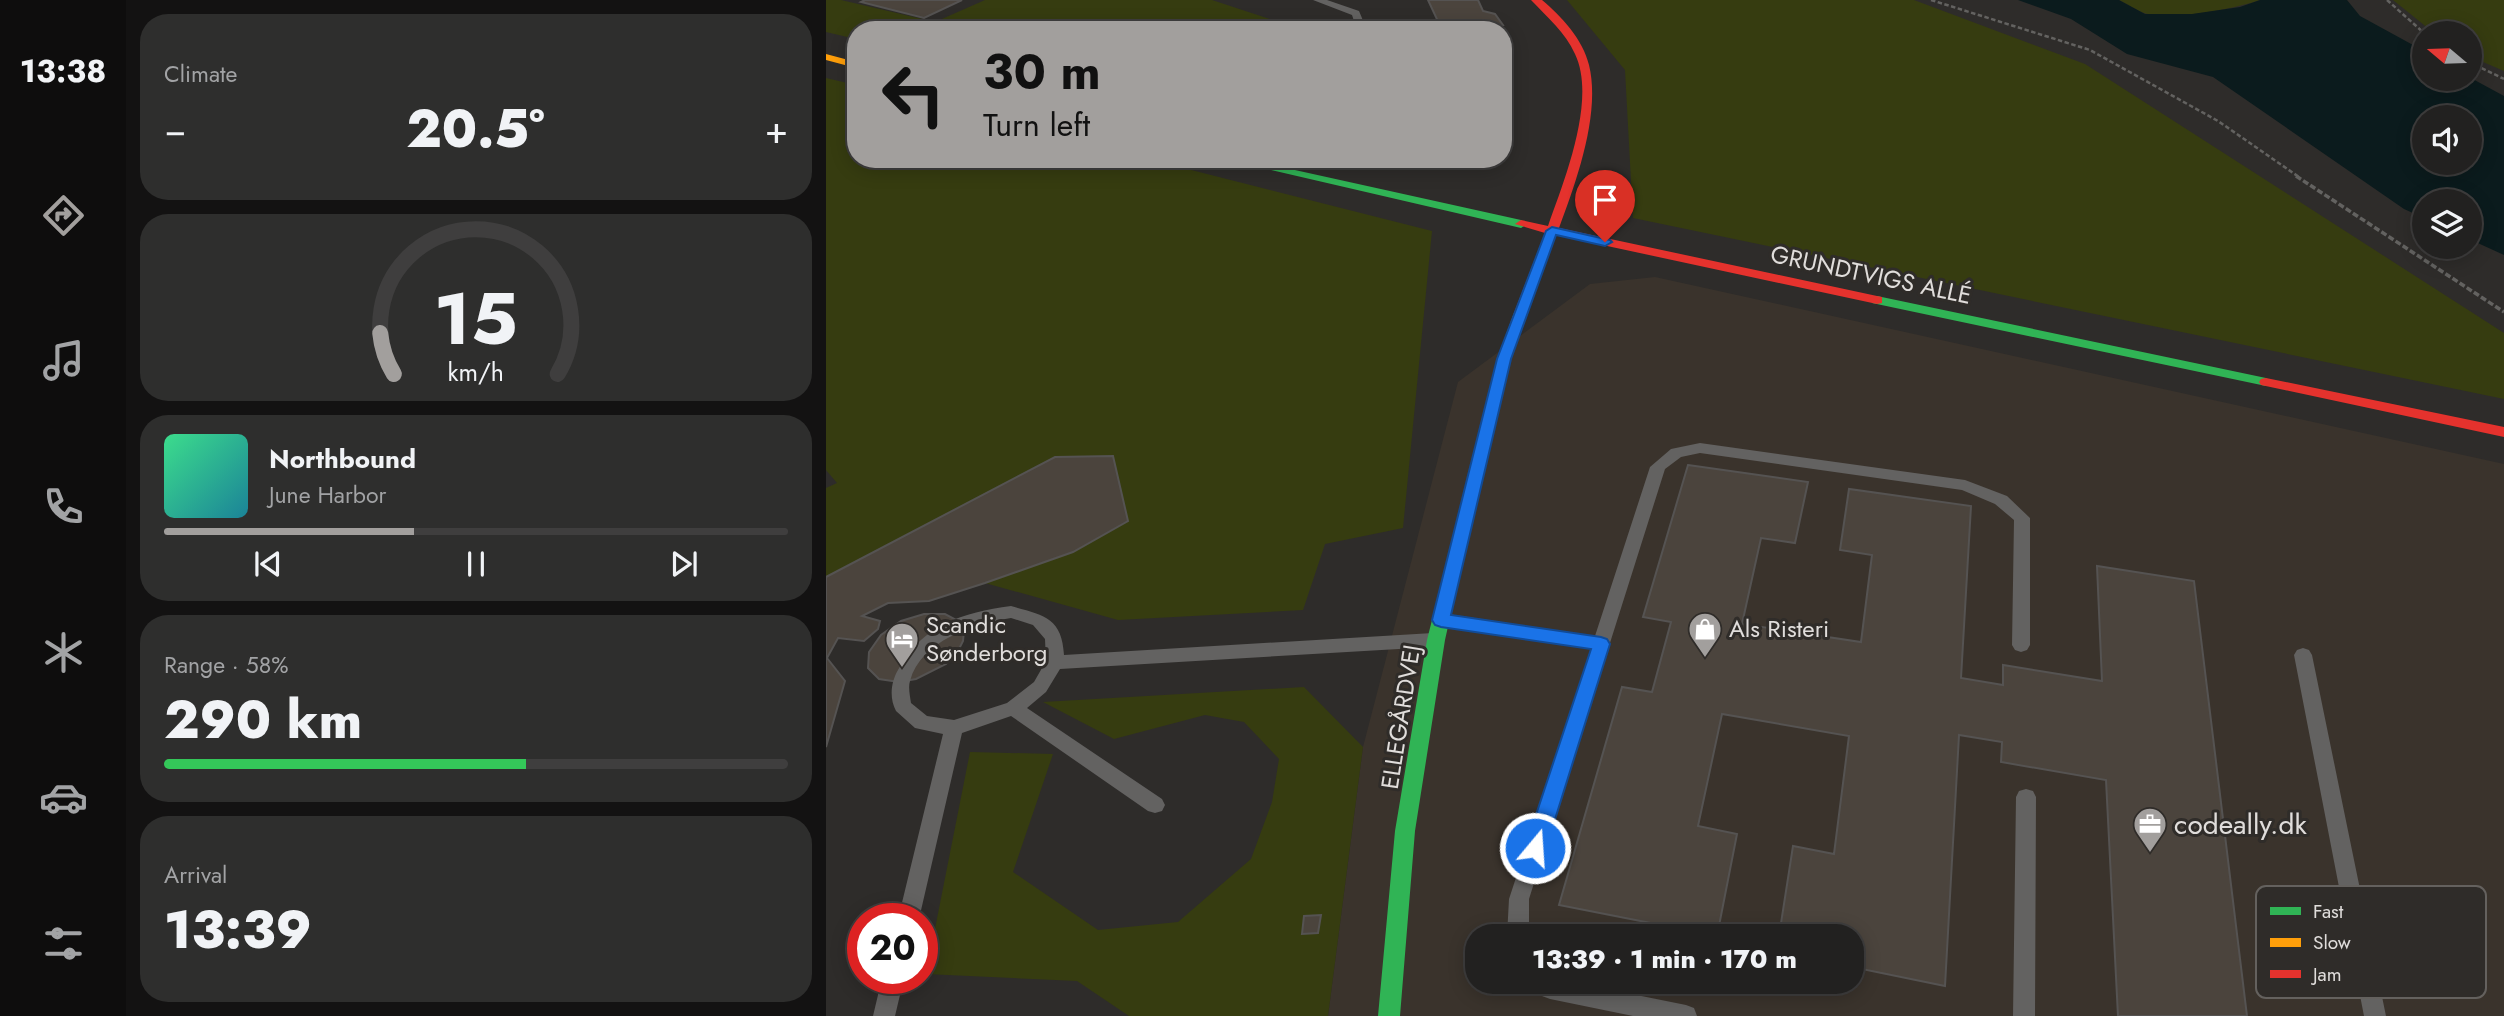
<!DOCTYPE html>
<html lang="en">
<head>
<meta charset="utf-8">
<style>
  :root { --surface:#222120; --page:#2e2e2d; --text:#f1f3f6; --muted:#a2a3a5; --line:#3f3e3e; --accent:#a29f9d }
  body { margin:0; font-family:Jost,sans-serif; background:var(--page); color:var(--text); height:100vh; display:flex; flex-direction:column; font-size:26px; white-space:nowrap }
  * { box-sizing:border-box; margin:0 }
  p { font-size:23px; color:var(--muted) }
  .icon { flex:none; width:38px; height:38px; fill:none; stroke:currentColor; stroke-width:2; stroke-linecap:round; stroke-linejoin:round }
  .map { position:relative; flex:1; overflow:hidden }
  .side { display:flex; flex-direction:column; gap:14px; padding:14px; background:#131212; width:700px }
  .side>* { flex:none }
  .guide { position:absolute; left:21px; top:21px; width:665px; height:147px; border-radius:28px; box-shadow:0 4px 18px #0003,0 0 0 2px var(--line); background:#a29f9d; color:#111; overflow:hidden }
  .needle { width:46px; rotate:289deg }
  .fabs { position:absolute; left:1586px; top:21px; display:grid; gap:14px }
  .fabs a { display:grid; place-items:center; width:70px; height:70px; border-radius:50%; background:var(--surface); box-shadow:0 4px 18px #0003,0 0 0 2px var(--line); font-size:35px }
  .speed { position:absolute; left:21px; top:903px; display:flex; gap:14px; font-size:35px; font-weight:700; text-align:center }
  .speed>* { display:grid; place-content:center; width:91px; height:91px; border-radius:50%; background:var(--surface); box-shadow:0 4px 18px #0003,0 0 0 2px var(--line); line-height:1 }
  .speed .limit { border:10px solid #d22; background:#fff; color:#111 }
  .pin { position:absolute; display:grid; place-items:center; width:60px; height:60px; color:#fff; margin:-72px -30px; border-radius:50% 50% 50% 0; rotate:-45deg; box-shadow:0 0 7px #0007 }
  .pin .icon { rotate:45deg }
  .me { position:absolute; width:77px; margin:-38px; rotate:18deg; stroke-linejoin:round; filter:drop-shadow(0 0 5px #0008) }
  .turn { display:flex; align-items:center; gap:24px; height:147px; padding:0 21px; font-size:32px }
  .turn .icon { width:91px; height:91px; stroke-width:2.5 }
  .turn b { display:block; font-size:49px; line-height:60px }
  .big { font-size:52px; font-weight:800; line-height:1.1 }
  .side .widget { flex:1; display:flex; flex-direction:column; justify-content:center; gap:10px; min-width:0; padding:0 24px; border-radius:28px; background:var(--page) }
  .side .dial { align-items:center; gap:0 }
  .dial svg { height:182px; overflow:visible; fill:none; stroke:var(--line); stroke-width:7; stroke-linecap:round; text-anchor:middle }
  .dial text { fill:var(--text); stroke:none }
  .song { display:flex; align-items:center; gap:21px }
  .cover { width:84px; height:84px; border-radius:10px; background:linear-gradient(135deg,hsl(150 70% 55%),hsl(190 70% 35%)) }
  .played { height:7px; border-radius:4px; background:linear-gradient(90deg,var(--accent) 40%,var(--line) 40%) }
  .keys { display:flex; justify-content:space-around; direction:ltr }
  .heat { display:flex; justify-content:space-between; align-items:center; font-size:38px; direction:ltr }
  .charge { height:10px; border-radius:5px; background:linear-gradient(90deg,#34c759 58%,var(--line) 0) }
  .trip { position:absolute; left:639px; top:924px; width:399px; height:70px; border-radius:28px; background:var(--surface); box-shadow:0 4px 18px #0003,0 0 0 2px var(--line); font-weight:800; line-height:70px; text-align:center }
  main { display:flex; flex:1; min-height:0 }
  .tabs { display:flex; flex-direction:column; width:126px; justify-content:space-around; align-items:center; background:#0e0d0d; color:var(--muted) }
  .tabs .icon { width:49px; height:49px }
  .tabs .on { color:var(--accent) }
  .tabs b { font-size:32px; color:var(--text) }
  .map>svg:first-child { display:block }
  .built { fill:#3a332c; fill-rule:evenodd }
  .green { fill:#363c10 }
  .water { fill:#0b1b1d; fill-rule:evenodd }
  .building { fill:#4b443d; stroke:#555352; stroke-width:2 }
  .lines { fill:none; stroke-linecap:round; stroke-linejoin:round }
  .path-far1 { stroke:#636260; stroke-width:2.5; stroke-dasharray:4.5 2.5; stroke-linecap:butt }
  .path { stroke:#636260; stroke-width:3.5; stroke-dasharray:6 2.5; stroke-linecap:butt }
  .lane { fill:#636261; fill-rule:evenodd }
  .fast { fill:#30b455; fill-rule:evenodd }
  .slow { fill:#ff9f0a; fill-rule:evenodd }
  .jam { fill:#e5322d; fill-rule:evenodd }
  .route { fill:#1a73e8; stroke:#114b97; stroke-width:2 }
  .labels { text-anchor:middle; stroke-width:6; stroke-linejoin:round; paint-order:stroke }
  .street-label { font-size:24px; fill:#e0dddb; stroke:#2f2c29 }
  .poi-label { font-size:24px; fill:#e0dddb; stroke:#2f2c29; text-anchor:start }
  .near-poi-label { font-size:28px; fill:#e0dddb; stroke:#2f2c29; text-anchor:start }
  .key { fill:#2f2c29; stroke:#64615e; stroke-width:2 }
  .key-label { font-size:19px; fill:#e0dddb }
</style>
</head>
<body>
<main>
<nav class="tabs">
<b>13:38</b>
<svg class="icon on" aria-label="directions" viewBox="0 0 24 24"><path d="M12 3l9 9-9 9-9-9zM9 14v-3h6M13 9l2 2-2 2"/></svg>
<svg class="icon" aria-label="music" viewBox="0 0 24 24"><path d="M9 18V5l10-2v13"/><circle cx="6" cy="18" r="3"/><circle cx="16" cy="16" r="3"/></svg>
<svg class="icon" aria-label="phone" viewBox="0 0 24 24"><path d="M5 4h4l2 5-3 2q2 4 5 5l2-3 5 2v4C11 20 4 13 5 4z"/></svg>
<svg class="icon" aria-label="climate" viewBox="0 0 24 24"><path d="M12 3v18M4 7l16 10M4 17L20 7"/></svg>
<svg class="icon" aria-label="car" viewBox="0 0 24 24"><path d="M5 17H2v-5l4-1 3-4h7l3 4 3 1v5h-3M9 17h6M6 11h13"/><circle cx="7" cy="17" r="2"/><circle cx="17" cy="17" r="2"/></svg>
<svg class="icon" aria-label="filters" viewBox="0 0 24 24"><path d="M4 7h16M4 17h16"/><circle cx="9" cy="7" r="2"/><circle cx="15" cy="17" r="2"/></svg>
</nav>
<section class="side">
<div class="widget"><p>Climate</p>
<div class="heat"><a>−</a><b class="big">20.5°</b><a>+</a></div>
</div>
<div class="widget dial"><svg viewBox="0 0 100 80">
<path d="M14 69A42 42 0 1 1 86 69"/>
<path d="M14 69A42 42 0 0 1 8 51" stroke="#a29f9d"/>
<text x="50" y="56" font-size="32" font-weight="700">15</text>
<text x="50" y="72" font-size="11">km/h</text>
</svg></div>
<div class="widget">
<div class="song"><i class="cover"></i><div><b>Northbound</b><p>June Harbor</p></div></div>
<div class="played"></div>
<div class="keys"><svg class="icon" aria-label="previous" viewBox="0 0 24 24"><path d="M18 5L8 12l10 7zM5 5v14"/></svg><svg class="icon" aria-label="pause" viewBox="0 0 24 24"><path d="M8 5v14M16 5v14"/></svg><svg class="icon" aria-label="next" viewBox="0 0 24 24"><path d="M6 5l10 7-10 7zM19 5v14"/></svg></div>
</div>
<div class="widget"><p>Range · 58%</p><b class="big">290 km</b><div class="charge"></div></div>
<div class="widget"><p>Arrival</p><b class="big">13:39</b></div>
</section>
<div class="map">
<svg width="1678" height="1016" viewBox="0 0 1678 1016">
  <rect width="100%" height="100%" fill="#2e2c2a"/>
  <path class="built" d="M 829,277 L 1678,464 L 1678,1016 L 502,1016 L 537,747 L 632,382 L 764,284 ZM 651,936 L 1026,936 L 1026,982 L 651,982 Z"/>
  <path class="green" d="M 0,0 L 15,0 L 109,22 L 159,0 L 386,0 L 453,22 L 436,30 L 30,30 L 30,39 L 0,32 Z
    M 741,0 L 1088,0 L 1259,64 L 1678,333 L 1678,399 L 807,218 L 799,70 Z
    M 1293,0 L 1434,0 C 1408,9 1344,21 1318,13 C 1310,10 1301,4 1293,0 Z
    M 1567,0 L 1678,0 L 1678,71 L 1643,56 L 1643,33 L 1608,33 Z
    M 0,78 L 30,85 L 30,159 L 322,159 L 606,231 L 577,528 L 499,544 L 477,610 L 292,620 L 159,583 L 247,552 L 302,521 L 0,577 L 0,488 L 11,483 L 0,470 Z
    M 478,687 L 537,747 L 502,1016 L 303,1016 L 251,981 L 100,974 L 144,752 L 227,754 L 187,872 L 272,930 L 352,922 L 425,859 L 446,802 L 453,759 L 418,722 L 379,715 L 288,739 L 217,702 Z"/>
  <path class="water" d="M 1192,0 L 1293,0 L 1319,14 L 1366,14 L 1414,7 L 1434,0 L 1521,0 L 1534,16 L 1598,51 L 1598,79 L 1643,77 L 1678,96 L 1678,255 L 1643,239 L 1643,201 L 1598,201 L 1598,218 L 1578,209 L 1387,77 L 1301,54 L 1245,19 ZM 1598,117 L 1643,117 L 1643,163 L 1598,163 Z"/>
  <path class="building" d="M 39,0 L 38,0 L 136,0 L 98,18 L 35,2 Z
    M 602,0 L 652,0 L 657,11 L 669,14 L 677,25 L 654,30 L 616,30 Z
    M 287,456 L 302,521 L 247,552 L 159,583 L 103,601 L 62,603 L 36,616 L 54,621 L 52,629 L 38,641 L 12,638 L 1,658 L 19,681 L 0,747 L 0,577 L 229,457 Z
    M 862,465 L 982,482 L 969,543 L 935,538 L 916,624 L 1035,642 L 1046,555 L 1014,550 L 1023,489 L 1145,506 L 1135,678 L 1177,685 L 1177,665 L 1276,681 L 1271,566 L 1368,581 L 1421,1016 L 1292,1016 L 1280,780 L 1175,762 L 1176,742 L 1133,735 L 1119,986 L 1026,967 L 1026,936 L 953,936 L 967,846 L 1008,854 L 1023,736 L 896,714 L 872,826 L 911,834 L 891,936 L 733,905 L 796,687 L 826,692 L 845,622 L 817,617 Z
    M 98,614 L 119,614 L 134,622 L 138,631 L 137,641 L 131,653 L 120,664 L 90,679 L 73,682 L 53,679 L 42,668 L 43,652 L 55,635 L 75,621 Z
    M 495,915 L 492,933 L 476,934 L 478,916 Z"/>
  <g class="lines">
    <path class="path-far1" d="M 1105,0 L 1264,50 L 1392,121 L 1473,177
      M 1561,0 L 1598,33
      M 1643,62 L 1678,79"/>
    <path class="path" d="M 1470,176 L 1678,312"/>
    <path class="lane" d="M 487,0 L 501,0 L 533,11 L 541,30 L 531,30 L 526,15 Z
      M 874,443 L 1139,480 L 1181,496 L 1204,518 L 1204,645 L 1201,650 L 1195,652 L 1189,650 L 1186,645 L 1188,520 L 1169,504 L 1136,490 L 874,453 L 855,457 L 839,469 L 703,899 L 703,936 L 681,936 L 683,899 L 765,649 L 615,627 L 609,625 L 606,620 L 609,615 L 615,613 L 769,636 L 824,467 L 845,449 Z
      M 185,606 C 217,615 236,617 238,655 L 607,633 L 613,635 L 616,640 L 613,645 L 607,647 L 234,669 L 220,692 L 201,708 L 336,799 L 339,805 L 336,811 L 329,813 L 322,811 L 185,716 L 136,733 L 93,919 L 72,919 L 117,734 L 89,728 L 70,711 C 63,698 65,682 72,670 C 97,624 136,613 185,606 ZM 185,618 L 207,625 L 219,639 L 220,661 L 208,682 L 181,703 L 128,720 L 101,716 L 85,703 C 84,696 82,687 84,681 C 95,640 148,624 185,618 Z
      M 1477,648 L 1483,650 L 1486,655 L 1560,1016 L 1538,1016 L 1468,655 L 1471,650 Z
      M 1200,789 L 1207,791 L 1210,797 L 1209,1016 L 1187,1016 L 1190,797 L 1193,791 Z
      M 56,978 L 78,978 L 69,1016 L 47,1016 Z
      M 707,982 L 746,982 L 860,1005 L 868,1008 L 871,1016 L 807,1016 L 724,999 L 716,996 Z"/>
    <path class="fast" d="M 398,159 L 419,159 L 695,220 L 701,224 L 695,228 Z
      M 1051,296 L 1440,378 L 1447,382 L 1440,386 L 1046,303 L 1046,297 Z
      M 627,562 L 633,564 L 635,568 L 619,640 L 589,831 L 574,1016 L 552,1016 L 569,831 L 601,640 L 619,568 L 621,564 Z"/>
    <path class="slow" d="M 0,54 L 30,62 L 30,68 L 0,60 Z
      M 695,309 L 702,313 L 685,359 L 635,568 L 633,572 L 621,572 L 619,568 L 671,359 L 688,313 Z"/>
    <path class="jam" d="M 705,0 L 716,0 C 735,16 757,39 763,65 C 775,114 750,182 733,228 L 1051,296 L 1056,297 L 1056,303 L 1051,304 L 730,235 L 702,313 L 695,317 L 690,316 L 688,313 L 719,233 L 689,224 L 695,220 L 722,226 C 738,181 771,100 749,54 C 739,32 722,18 705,0 Z
      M 1440,378 L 1678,427 L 1678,437 L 1435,385 L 1433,382 L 1435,379 Z"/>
  </g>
  <path class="route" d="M 726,227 L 784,240 L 786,242 L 779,246 L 730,235 L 685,359 L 625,615 L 775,637 L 781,639 L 784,644 L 720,848 L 717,854 L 709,857 L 702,854 L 699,848 L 765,649 L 615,627 L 609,625 L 606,620 L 671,359 L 720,231 Z"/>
  <defs>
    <symbol id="shop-pin" viewBox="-11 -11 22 30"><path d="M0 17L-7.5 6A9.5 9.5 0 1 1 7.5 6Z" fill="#a29f9d" stroke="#2f2c29"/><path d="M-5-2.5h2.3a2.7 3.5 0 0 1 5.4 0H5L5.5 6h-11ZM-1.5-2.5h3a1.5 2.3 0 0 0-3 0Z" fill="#fff"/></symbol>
    <symbol id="hotel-pin" viewBox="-11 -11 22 30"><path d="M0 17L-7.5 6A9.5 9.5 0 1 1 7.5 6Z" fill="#a29f9d" stroke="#2f2c29"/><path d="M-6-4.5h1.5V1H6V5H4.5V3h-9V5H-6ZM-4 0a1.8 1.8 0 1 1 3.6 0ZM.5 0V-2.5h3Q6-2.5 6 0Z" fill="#fff"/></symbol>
    <symbol id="office-pin" viewBox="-11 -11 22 30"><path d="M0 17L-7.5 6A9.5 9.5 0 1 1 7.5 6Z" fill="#a29f9d" stroke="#2f2c29"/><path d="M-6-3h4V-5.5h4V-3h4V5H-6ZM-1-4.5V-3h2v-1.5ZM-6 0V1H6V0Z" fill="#fff"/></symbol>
  </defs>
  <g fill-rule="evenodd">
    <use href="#shop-pin" x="860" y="610" width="38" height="52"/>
    <use href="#hotel-pin" x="57" y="620" width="38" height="52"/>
    <use href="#office-pin" x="1305" y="805" width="38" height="52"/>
  </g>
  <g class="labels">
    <g class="street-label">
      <text transform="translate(1045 275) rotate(12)" y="8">GRUNDTVIGS ALLÉ</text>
      <text transform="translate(575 717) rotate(-81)" y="8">ELLEGÅRDVEJ</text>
    </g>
    <g class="poi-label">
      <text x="100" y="633">Scandic<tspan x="100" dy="28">Sønderborg</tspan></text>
      <text x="903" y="637">Als Risteri</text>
    </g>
    <g class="near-poi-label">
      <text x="1348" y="834">codeally.dk</text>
    </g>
  </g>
  <rect x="1430" y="886" width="230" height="112" rx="10" class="key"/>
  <rect x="1444" y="907" width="31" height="8" fill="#30b455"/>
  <rect x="1444" y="938" width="31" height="9" fill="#ff9f0a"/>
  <rect x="1444" y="970" width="31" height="8" fill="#e5322d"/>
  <g class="key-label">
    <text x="1487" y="918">Fast</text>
    <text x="1487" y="949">Slow</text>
    <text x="1487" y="981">Jam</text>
  </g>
</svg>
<div class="fabs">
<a><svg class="needle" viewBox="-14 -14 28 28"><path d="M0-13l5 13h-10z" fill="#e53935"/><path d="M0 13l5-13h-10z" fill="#a2a3a5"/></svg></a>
<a><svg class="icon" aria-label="sound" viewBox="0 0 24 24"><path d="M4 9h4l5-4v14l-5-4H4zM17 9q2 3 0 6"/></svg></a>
<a><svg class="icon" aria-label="layers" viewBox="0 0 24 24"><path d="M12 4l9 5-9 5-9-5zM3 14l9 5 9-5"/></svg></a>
</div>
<div class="speed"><div class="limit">20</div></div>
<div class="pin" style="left:779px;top:242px;background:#d93025"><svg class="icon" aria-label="arrive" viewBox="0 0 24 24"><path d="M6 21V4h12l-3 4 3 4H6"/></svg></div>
<svg class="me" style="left:709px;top:848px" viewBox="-20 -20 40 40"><circle r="17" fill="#1a73e8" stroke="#fff" stroke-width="3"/><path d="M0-11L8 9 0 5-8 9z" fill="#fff"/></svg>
<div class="trip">13:39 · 1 min · 170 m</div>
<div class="guide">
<div class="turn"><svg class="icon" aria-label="left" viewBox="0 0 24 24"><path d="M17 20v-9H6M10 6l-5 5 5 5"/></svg><div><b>30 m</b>Turn left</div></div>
</div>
</div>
</main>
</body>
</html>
